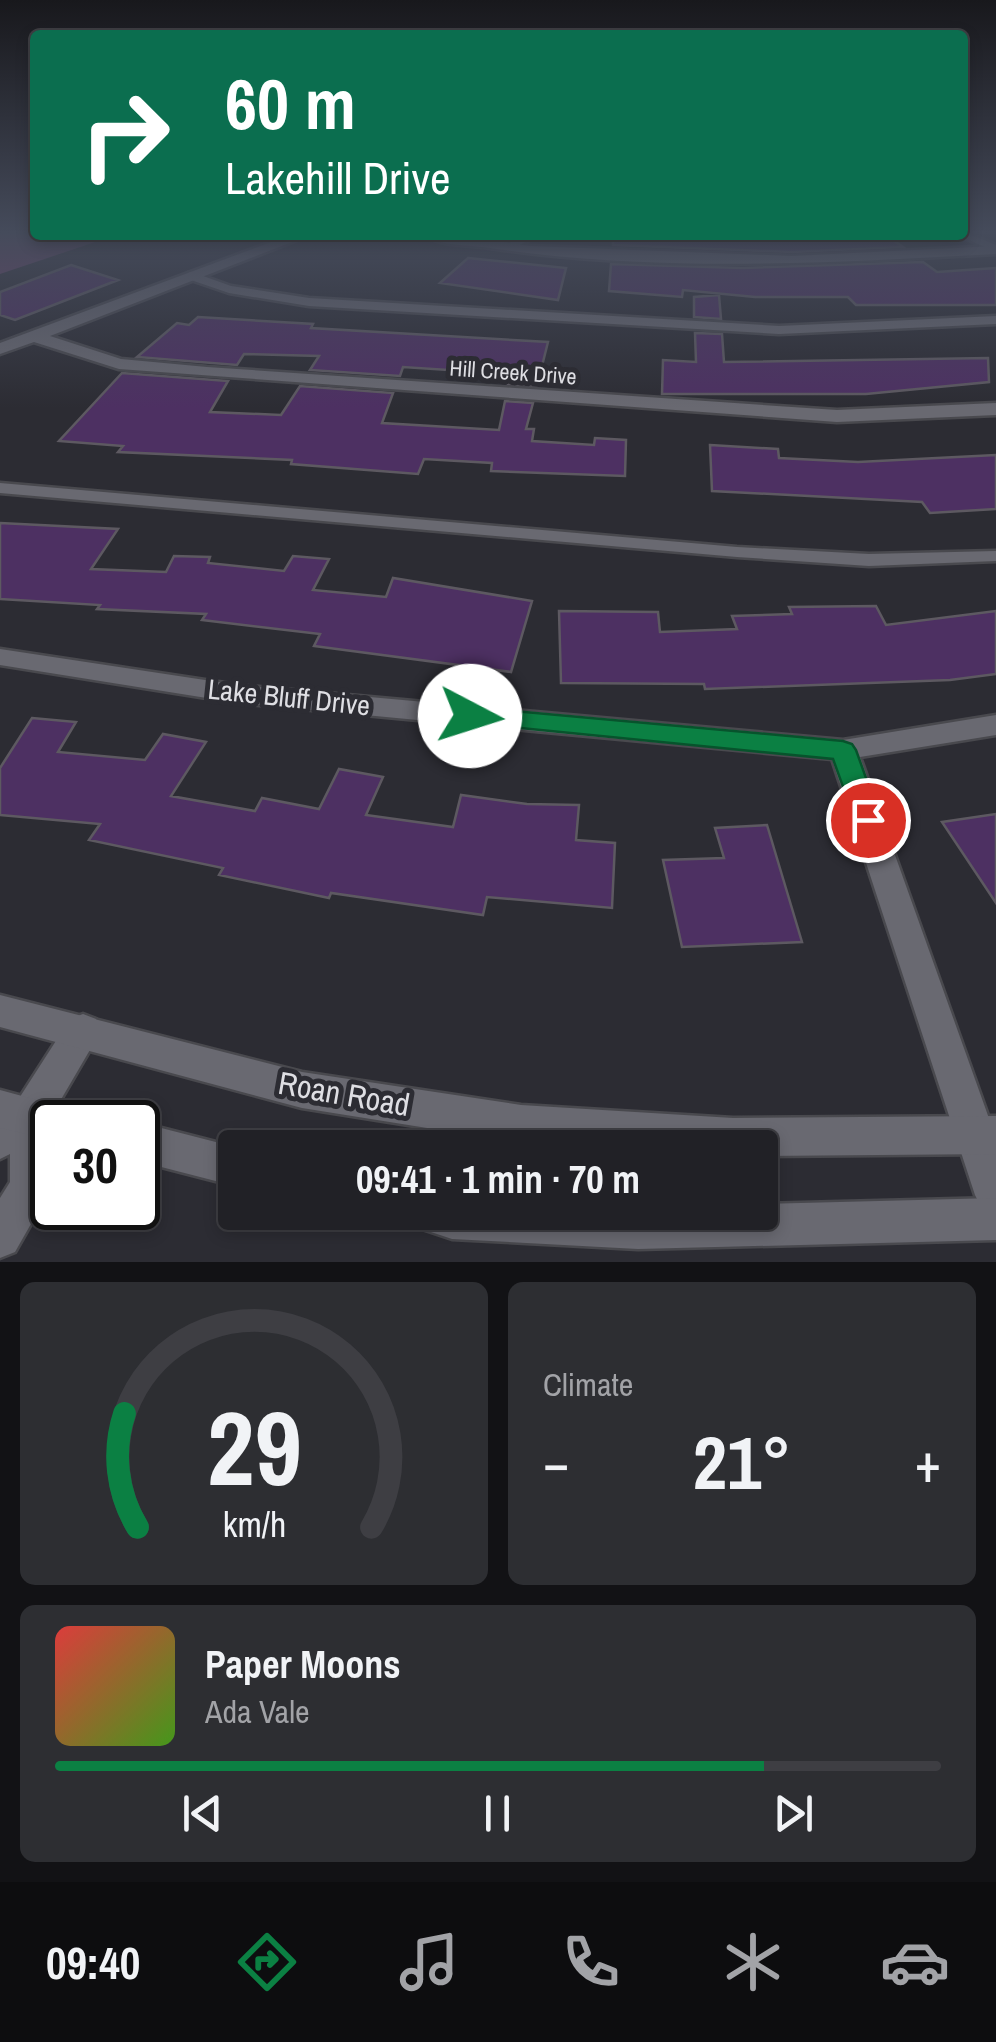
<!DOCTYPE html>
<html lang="en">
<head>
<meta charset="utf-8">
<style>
  :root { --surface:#212126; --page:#2d2e32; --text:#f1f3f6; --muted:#a2a3a7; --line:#3e3e43; --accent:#0b8043 }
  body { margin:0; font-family:"Archivo Narrow",sans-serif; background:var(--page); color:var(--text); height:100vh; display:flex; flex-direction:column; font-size:38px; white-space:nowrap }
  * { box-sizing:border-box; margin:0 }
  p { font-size:32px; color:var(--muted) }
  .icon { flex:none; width:55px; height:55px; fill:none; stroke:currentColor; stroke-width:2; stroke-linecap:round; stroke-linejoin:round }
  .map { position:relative; height:1262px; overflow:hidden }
  .sheet { display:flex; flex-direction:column; gap:20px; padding:20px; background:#121215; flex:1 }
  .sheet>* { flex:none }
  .top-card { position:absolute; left:30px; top:30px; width:938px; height:210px; border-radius:10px; box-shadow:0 5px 15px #0003,0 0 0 2px var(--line); background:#0b6e4f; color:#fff; overflow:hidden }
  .speed { position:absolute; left:30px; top:1100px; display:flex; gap:20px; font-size:50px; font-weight:700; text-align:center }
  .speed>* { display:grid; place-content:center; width:130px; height:130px; border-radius:50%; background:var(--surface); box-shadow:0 5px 15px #0003,0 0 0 2px var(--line); line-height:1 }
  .speed .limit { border:5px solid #111; border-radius:15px; background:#fff; color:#111 }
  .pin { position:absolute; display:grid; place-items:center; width:85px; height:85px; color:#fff; margin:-42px; border:5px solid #fff; border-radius:50%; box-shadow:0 2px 10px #0007 }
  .me { position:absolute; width:110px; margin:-55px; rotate:95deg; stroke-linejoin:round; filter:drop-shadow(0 0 8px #0008) }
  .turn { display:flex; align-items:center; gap:35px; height:210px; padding:0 30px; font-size:45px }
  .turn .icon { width:130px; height:130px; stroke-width:2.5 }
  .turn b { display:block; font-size:70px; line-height:85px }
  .big { font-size:75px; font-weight:800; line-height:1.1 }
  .sheet .card { flex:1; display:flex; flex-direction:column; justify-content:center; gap:15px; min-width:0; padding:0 35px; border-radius:15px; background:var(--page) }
  .sheet .dial { align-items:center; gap:0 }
  .dial svg { height:260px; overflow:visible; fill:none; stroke:var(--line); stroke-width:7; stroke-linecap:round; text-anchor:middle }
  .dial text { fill:var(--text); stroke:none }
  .song { display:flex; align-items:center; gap:30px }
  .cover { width:120px; height:120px; border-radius:15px; background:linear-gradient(135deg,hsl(0 70% 55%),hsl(100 70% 35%)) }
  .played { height:10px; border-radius:5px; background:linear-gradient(90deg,var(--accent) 80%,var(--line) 80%) }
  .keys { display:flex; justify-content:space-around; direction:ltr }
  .heat { display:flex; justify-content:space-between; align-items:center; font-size:55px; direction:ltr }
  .sheet .tiles { flex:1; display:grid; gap:20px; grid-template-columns:1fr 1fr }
  .card:last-child { grid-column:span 2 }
  .trip { position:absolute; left:218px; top:1130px; width:560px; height:100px; border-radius:10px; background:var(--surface); box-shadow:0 5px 15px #0003,0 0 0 2px var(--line); font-weight:800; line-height:100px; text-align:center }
  .dock { display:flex; height:160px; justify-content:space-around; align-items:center; background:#0d0d0f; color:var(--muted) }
  .dock .icon { width:70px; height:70px }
  .dock .active { color:var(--accent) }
  .dock b { font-size:45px; color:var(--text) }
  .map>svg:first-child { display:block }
  .forest { fill:#71426c }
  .building { fill:#4d3062; stroke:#5d5961; stroke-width:2.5 }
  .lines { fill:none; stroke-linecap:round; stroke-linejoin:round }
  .service-casing { stroke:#49494e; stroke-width:5 }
  .minor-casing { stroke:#49494e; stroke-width:5 }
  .tertiary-casing { stroke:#49494e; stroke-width:5 }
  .service { fill:#696971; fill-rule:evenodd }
  .minor { fill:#696971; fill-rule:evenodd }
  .tertiary { fill:#696971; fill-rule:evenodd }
  .route { fill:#0b8043; stroke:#07532c; stroke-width:2.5 }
  .labels { text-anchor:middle; stroke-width:10; stroke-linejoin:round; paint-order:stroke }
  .far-street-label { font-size:22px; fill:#dedee3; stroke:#2c2c33 }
  .street-label { font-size:28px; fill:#dedee3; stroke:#2c2c33 }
  .near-street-label { font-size:32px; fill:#dedee3; stroke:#2c2c33 }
</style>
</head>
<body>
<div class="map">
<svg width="996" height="1262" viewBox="0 0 996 1262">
  <rect width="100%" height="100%" fill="#2c2c33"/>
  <path class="forest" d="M 0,231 L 35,231 L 35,235 L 116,235 L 0,274 Z"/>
  <path class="building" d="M 613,235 L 886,235 L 903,247 L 792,252 L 613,245 Z
    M 468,258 L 566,268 L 558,300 L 440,283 Z
    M 923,262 L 937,272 L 996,268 L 996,305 L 856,305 L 848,297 L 755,297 L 683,290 L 682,297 L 609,291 L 611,264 L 743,268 Z
    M 71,265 L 118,280 L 15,320 L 0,315 L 0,292 Z
    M 719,295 L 721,319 L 694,317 L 694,297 Z
    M 198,317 L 313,324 L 311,328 L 548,342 L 537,386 L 508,384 L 510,374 L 403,367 L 400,376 L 310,370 L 319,356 L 244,354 L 237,365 L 137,357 L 177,323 L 189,325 Z
    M 695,333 L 722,334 L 724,362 L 988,358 L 989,382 L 866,394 L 662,394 L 663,360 L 696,362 Z
    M 122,373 L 228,381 L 210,412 L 281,415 L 300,386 L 393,393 L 382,423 L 499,430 L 505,401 L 533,403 L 526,429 L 534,429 L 532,441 L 594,445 L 595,438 L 626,440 L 625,476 L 491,471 L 492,463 L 424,459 L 418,474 L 291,464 L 292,460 L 118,452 L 123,446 L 59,441 Z
    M 710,445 L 778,449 L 779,458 L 858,462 L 996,455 L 996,509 L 930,513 L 922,502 L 712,491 Z
    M 0,523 L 118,529 L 91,569 L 166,572 L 174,556 L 210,557 L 208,563 L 284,571 L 293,556 L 329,559 L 313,590 L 386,597 L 393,578 L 532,601 L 511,672 L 314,646 L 320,634 L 202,620 L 206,614 L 97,609 L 100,605 L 0,599 Z
    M 876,606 L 886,625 L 996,611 L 996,674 L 950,680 L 705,689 L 704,684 L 561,683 L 559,611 L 658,612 L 660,632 L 737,629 L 732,616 L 792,614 L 789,607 Z
    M 32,718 L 76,722 L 58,752 L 145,760 L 163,734 L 206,742 L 171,796 L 255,811 L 262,798 L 319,809 L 339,769 L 383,777 L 366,815 L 453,827 L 461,795 L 527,804 L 579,805 L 576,840 L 615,843 L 612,908 L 487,897 L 483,915 L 331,893 L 329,898 L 219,875 L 223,868 L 89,840 L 100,824 L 0,815 L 0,768 Z
    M 996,814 L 996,903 L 942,822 Z
    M 767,825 L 802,942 L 682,947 L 663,860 L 724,858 L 715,828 Z"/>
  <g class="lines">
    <defs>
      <path id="service" d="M 962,231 L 996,245 L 996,252 L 958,235 L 962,235 Z
        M 524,235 L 539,235 L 512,249 L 502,247 Z
        M 192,272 L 231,286 L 309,298 L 779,326 L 996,316 L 996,324 L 779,334 L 309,306 L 229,293 L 188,279 L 188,273 Z
        M 0,483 L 737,547 L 869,554 L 996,551 L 996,561 L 869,566 L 737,557 L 0,493 Z"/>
      <path id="minor" d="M 290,235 L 310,235 L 50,336 L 121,359 L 207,367 L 837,410 L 996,403 L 996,415 L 837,422 L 119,369 L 34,342 L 0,354 L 0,343 Z
        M 423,235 L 458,235 L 530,246 L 792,256 L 996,246 L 996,254 C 829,263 656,273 490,248 C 470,245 439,246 423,235 Z
        M 0,649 L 238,685 L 843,740 L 996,715 L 996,735 L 860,757 L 996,1138 L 996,1216 L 982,1209 L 975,1195 L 832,759 L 238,703 L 0,665 Z
        M 83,1014 L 96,1019 L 101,1031 L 49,1120 L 50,1187 L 44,1201 L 15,1252 L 0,1258 L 0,1198 L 10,1182 L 10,1154 L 0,1159 L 0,1115 L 16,1103 L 70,1019 Z"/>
      <path id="tertiary" d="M 0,995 L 302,1072 L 521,1105 L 733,1118 L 996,1116 L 996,1154 L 760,1156 L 760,1148 L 590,1148 L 521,1143 L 302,1108 L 0,1027 Z
        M 0,1090 L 70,1109 L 75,1122 L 52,1122 L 52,1140 L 0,1128 Z
        M 138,1122 L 239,1148 L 235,1148 L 235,1186 L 138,1161 Z
        M 996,1198 L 996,1240 L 638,1249 L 452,1239 L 416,1227 L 410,1212 L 760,1212 L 760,1204 Z"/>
    </defs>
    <use href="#service" class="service-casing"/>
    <use href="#minor" class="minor-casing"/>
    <use href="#tertiary" class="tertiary-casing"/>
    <use href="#service" class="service"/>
    <use href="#minor" class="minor"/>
    <use href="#tertiary" class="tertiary"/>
  </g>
  <linearGradient id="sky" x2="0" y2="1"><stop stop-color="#18181c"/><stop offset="0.57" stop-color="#454b5b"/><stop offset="1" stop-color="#454b5b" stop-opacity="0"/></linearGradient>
  <rect width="996" height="408" fill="url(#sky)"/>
  <path class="route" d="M 470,707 L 843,741 L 852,744 L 856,750 L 881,820 L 877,828 L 868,831 L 858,828 L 833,759 L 461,722 L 458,716 L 461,710 Z"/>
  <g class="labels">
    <g class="far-street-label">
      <text transform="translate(513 372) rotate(4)" y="8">Hill Creek Drive</text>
    </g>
    <g class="street-label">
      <text transform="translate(289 697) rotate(6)" y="10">Lake Bluff Drive</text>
    </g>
    <g class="near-street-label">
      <text transform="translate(344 1094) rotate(10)" y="11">Roan Road</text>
    </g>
  </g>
</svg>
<div class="speed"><div class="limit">30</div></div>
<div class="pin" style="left:868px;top:820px;background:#d93025"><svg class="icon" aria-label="arrive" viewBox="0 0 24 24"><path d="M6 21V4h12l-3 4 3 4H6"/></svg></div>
<svg class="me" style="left:470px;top:716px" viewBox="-20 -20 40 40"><circle r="19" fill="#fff"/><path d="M0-13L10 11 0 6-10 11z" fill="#0b8043"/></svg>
<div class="trip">09:41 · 1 min · 70 m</div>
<div class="top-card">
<div class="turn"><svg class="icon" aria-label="right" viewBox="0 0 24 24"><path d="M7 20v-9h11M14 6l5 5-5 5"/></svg><div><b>60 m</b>Lakehill Drive</div></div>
</div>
</div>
<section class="sheet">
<div class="tiles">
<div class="card dial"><svg viewBox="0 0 100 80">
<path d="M14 69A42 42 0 1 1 86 69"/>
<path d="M14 69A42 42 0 0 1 10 34" stroke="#0b8043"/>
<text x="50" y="56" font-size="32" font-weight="700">29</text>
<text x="50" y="72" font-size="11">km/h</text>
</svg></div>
<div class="card"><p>Climate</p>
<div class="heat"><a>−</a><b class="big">21°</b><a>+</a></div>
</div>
<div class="card">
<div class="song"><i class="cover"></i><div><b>Paper Moons</b><p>Ada Vale</p></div></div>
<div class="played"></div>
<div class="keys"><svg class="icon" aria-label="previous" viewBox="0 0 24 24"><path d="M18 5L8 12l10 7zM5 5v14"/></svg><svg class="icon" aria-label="pause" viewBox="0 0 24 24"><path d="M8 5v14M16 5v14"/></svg><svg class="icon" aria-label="next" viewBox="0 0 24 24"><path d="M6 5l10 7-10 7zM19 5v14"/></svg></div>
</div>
</div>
</section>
<nav class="dock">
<b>09:40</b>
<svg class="icon active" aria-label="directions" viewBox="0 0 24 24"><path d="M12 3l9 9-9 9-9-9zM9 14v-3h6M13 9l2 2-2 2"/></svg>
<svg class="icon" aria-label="music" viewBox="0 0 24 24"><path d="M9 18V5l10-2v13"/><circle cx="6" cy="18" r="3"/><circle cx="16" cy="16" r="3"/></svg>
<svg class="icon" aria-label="phone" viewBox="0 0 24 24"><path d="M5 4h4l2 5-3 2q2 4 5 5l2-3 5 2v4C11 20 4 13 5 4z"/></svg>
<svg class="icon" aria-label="climate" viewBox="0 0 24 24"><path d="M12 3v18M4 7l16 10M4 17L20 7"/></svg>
<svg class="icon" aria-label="car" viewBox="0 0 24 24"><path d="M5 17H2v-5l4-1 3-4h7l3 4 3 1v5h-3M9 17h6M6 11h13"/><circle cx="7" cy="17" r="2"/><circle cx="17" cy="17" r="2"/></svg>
</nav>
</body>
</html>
